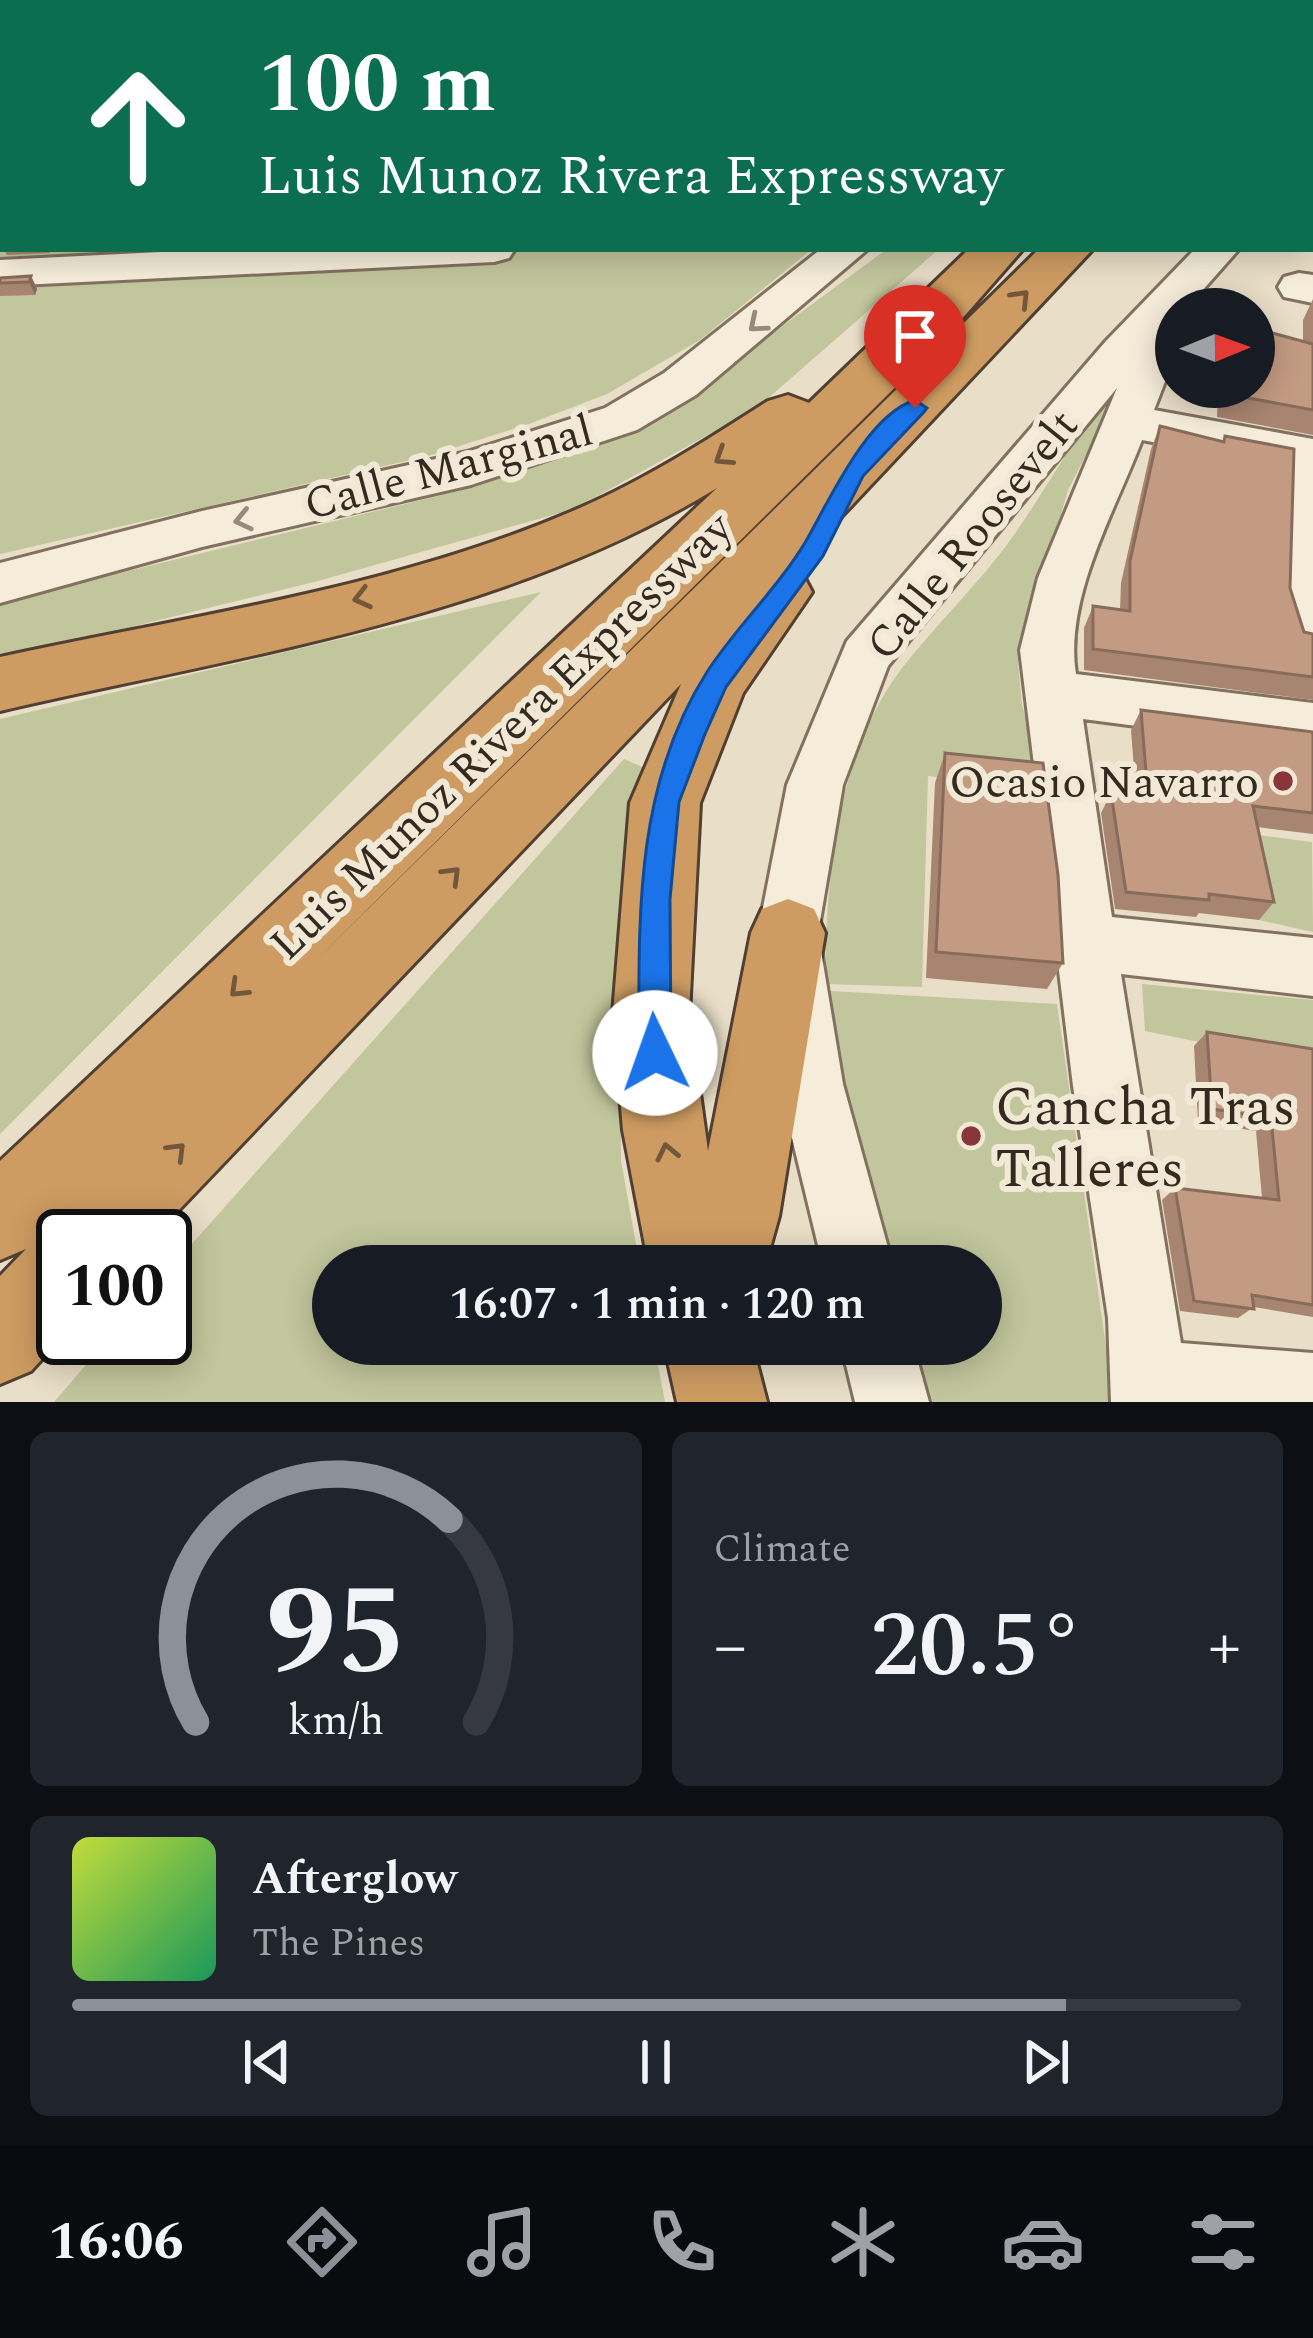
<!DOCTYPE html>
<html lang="en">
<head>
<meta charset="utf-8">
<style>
  :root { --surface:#171b24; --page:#20242c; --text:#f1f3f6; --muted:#9ea1a6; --line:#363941; --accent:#8c9099 }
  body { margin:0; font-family:Spectral,serif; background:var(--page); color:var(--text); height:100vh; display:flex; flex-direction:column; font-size:45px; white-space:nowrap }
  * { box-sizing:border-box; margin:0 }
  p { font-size:39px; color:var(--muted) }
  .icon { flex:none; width:66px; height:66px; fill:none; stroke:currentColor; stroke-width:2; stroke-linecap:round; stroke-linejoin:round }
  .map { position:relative; height:1402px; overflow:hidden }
  .sheet { display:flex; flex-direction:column; gap:30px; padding:30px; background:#0d0f14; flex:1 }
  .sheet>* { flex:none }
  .top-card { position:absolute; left:0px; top:0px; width:1314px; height:252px; box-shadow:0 6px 30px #0003; background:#0b6e4f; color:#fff; overflow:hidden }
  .needle { width:78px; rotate:89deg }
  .tools { position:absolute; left:1155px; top:288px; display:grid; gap:24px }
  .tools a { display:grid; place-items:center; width:120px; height:120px; border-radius:50%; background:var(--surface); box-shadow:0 6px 30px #0003; font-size:60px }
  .speed { position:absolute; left:36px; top:1209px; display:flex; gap:24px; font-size:60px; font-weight:700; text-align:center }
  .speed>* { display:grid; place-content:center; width:156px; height:156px; border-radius:50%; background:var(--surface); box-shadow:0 6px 30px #0003; line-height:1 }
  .speed .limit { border:6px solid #111; border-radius:18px; background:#fff; color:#111 }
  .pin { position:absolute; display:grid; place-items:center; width:102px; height:102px; color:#fff; margin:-123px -51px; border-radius:50% 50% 50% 0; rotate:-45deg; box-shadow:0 0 12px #0007 }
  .pin .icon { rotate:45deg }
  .me { position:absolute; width:132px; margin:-66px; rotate:357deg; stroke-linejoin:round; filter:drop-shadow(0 0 9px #0008) }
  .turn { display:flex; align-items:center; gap:42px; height:252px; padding:0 60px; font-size:54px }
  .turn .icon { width:156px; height:156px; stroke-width:2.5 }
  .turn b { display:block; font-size:84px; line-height:102px }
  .big { font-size:90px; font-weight:600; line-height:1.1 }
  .sheet .card { flex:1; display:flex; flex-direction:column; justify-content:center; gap:18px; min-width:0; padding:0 42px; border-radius:18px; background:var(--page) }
  .sheet .dial { align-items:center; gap:0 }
  .dial svg { height:312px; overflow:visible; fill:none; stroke:var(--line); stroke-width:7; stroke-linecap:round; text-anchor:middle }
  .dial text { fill:var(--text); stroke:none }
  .song { display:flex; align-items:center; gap:36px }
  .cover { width:144px; height:144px; border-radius:18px; background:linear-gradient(135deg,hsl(70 70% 55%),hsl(150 70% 35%)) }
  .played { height:12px; border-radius:6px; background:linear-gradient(90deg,var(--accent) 85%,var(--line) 85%) }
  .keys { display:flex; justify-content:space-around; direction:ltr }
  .heat { display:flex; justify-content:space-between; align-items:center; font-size:66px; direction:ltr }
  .sheet .tiles { flex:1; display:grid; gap:30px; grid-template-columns:1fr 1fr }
  .card:last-child { grid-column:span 2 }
  .trip { position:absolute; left:312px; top:1245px; width:690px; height:120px; border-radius:60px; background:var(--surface); box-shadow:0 6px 30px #0003; font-weight:600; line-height:120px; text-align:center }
  .menu { display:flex; height:192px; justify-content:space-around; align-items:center; background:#090b0e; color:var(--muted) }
  .menu .icon { width:84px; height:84px }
  .menu .on { color:var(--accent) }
  .menu b { font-size:54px; color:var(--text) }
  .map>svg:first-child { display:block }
  .green { fill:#c2c69c }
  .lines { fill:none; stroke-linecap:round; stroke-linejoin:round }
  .minor-casing { stroke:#83715f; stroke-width:6 }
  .highway-casing { stroke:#514032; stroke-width:6 }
  .minor { fill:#f5ecd9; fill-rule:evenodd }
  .highway { fill:#ce9c62; fill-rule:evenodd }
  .wall { fill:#a88570 }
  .shaded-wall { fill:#886c5b }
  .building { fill:#c39b82; stroke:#886c5b; stroke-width:3 }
  .oneway { stroke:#72583a }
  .oneway2 { stroke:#958b7c }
  .route { fill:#1a73e8; stroke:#114b97; stroke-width:3 }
  .poi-dot { fill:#8a3639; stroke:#f1e9d6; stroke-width:4.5 }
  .labels { text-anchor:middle; stroke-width:12; stroke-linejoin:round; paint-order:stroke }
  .street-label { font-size:45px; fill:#352a20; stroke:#f1e9d6 }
  .poi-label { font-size:45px; fill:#352a20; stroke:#f1e9d6; text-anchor:end }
  .near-poi-label { font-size:54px; fill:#352a20; stroke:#f1e9d6; text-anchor:start }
</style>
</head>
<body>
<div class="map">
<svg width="1313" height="1402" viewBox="0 0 1313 1402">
  <rect width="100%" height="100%" fill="#e9dec7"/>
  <path class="green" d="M 348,0 L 1099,0 L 348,3 Z
    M 0,192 L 3,249 L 812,249 L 700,340 L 607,394 L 529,424 L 428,456 L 0,554 Z
    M 887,249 L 939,249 L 758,407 L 574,509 L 318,581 L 0,659 L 0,602 L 475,487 L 648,425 Z
    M 1129,370 L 1068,490 L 1018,662 L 1022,705 L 1048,796 L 1039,790 L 928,776 L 922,987 L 825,984 C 826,879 836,755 902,668 C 938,622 981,582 1014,535 C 1053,479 1083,420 1129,370 Z
    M 541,592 L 0,1134 L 0,719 Z
    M 624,759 L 645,768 L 620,936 L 621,1161 L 640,1266 L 333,1266 L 333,1344 L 654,1344 L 665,1402 L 54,1402 L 109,1338 L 165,1338 L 165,1274 Z
    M 1250,834 L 1312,842 L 1313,932 L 1259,920 Z
    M 1142,984 L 1313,1000 L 1313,1065 L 1145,1031 Z
    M 814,990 L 1057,1004 L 1114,1402 L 929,1402 L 913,1344 L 981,1344 L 981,1266 L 891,1266 Z"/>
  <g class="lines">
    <defs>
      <path id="minor" d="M 942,0 L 982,0 L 984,3 L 944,3 Z
        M 996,0 L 1036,0 L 1038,3 L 998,3 Z
        M 1313,126 L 1313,151 L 1311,152 L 1311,127 Z
        M 221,249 L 515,249 L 509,258 L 494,262 L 0,286 L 0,260 Z
        M 821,249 L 868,249 L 696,395 L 637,430 L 471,485 L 202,547 L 0,603 L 0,563 L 202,511 L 467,452 L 605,408 L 664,373 Z
        M 1195,249 L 1239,249 L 1186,309 L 1176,309 L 1176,353 L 1154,410 L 1313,439 L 1313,657 L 1295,651 C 1268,600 1284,523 1287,468 L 1142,440 C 1115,511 1064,598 1076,674 L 1313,703 L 1313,749 L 1083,719 L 1112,917 L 1313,938 L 1313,996 L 1121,974 L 1181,1343 L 1313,1353 L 1313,1402 L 1111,1402 L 1108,1318 L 1073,1086 L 1020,650 L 1038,578 L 1117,388 L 888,666 L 843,785 L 818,933 L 843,1084 L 893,1266 L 823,1266 L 779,1084 L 758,933 L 787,785 L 847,641 L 1106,341 Z
        M 1299,273 L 1313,275 L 1313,303 L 1284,297 L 1278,287 L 1284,277 Z
        M 841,1344 L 913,1344 L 929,1402 L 855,1402 Z"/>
      <path id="highway" d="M 1313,0 L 1313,25 L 1311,26 L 1311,3 L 1298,3 Z
        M 969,249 L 1023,249 L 946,337 L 304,972 L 1039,249 L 1093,249 L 790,571 L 803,575 L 812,592 L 743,693 L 700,803 L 689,1014 L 708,1151 L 751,933 L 762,909 L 788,899 L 814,909 L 825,933 L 779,1216 L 765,1266 L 649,1266 L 623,1130 L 613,1014 L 630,803 L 681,684 L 154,1236 L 63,1236 L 63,1336 L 31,1371 L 0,1384 L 0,1276 L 26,1249 L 0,1260 L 0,1161 L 717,488 C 503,619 241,655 0,711 L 0,657 C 189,616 389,589 568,513 C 639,484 704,442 768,401 L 788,395 L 809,403 ZM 63,1214 L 55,1232 L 37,1240 Z
        M 664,1344 L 752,1344 L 767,1402 L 677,1402 Z"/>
    </defs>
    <use href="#minor" class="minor-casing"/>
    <use href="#highway" class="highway-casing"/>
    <use href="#minor" class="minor"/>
    <use href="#highway" class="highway"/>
  </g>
  <path class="wall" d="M 4,249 L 51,249 L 50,253 L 7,255 Z
    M 31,276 L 37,289 L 35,295 L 0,296 L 0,278 Z
    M 1313,299 L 1313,435 L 1217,417 L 1218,389 L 1212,387 L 1254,387 L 1303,341 L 1303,320 Z
    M 1160,426 L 1222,442 L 1225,436 L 1290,588 L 1304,632 L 1313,634 L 1313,700 L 1084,670 L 1084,628 L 1093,606 L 1120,610 L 1121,583 L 1151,449 Z
    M 1141,710 L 1313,732 L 1313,834 L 1257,827 L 1274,902 L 1259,920 L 1199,913 L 1196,917 L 1115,909 L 1101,813 L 1111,793 L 1136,796 L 1131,730 Z
    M 945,753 L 1063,963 L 1047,989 L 926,978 L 935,783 Z
    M 1207,1032 L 1313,1049 L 1313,1317 L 1254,1307 L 1238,1318 L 1180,1311 L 1162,1200 L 1175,1188 L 1262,1198 L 1256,1131 L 1198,1122 L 1194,1046 Z"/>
  <path class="shaded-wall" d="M 31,276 L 37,289 L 35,295 L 29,282 Z"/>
  <path class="building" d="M 31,276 L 29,282 L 0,283 L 0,278 Z
    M 1254,328 L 1313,344 L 1313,410 L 1227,394 L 1227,387 L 1254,387 Z
    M 1160,426 L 1224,442 L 1225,436 L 1294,449 L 1290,588 L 1304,632 L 1313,634 L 1313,677 L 1093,649 L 1093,606 L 1130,611 L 1130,561 Z
    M 1141,710 L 1313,732 L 1313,813 L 1253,806 L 1274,902 L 1209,894 L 1209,900 L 1126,892 L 1111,793 L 1148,798 Z
    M 945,753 L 1043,763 L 1058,875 L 1063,963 L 936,952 Z
    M 1207,1032 L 1313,1049 L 1313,1305 L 1252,1295 L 1254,1309 L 1194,1301 L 1175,1188 L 1279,1200 L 1271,1118 L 1212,1109 Z"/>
  <defs><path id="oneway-chevron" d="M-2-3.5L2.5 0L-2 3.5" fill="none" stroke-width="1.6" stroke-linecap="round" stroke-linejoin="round" transform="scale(3)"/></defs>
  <g class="oneway">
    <use href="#oneway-chevron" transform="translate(1021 298) rotate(-46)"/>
    <use href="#oneway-chevron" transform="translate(723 457) rotate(147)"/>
    <use href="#oneway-chevron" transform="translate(362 598) rotate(166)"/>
    <use href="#oneway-chevron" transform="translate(452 875) rotate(-45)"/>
    <use href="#oneway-chevron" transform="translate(238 989) rotate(136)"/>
    <use href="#oneway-chevron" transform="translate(177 1151) rotate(-45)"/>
    <use href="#oneway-chevron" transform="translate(667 1152) rotate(-102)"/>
  </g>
  <g class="oneway2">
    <use href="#oneway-chevron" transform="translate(757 324) rotate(140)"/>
    <use href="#oneway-chevron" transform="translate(243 520) rotate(167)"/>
  </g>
  <path class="route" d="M 915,400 L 927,408 L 923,413 L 863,476 L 823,556 L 726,687 L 705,734 L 679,802 L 670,899 L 671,1053 L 666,1064 L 655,1068 L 644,1064 L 639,1053 C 639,922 633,788 707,672 C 736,627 778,588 806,541 C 829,501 867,415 915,400 Z"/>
  <g class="poi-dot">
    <circle cx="1283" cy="781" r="12"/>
    <circle cx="971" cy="1136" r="12"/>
  </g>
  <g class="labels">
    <g class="street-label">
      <text transform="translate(448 466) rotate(-15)" y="16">Calle Marginal</text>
      <text transform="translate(971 534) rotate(-51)" y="16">Calle Roosevelt</text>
      <text transform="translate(500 735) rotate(-44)" y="16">Luis Munoz Rivera Expressway</text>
    </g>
    <g class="poi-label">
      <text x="1259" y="797">Ocasio Navarro</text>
    </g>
    <g class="near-poi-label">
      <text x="995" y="1124">Cancha Tras<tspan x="995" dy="62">Talleres</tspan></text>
    </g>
  </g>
</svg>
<div class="tools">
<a><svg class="needle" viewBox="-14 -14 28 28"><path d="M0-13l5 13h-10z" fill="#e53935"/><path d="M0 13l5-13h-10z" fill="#9ea1a6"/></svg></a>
</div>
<div class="speed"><div class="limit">100</div></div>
<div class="pin" style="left:915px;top:408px;background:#d93025"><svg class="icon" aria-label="arrive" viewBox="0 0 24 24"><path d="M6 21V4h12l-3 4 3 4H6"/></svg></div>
<svg class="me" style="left:655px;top:1053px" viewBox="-20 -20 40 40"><circle r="19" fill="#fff"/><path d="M0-13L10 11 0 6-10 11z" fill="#1a73e8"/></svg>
<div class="trip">16:07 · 1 min · 120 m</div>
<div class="top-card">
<div class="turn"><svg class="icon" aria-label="ahead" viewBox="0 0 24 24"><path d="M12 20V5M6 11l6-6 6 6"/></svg><div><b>100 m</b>Luis Munoz Rivera Expressway</div></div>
</div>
</div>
<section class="sheet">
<div class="tiles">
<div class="card dial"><svg viewBox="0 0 100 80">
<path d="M14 69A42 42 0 1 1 86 69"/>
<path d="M14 69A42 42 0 0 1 79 17" stroke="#8c9099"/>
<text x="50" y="56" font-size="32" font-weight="700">95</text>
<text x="50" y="72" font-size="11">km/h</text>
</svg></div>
<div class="card"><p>Climate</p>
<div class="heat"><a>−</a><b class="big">20.5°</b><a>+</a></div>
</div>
<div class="card">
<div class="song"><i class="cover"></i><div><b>Afterglow</b><p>The Pines</p></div></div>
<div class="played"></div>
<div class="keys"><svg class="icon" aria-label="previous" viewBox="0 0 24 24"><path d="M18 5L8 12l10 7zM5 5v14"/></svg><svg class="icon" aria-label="pause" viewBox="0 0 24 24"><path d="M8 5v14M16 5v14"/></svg><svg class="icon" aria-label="next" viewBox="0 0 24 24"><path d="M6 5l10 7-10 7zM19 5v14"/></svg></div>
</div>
</div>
</section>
<nav class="menu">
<b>16:06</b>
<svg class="icon on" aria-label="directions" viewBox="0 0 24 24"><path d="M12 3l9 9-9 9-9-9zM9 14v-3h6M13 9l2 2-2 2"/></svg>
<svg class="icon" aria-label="music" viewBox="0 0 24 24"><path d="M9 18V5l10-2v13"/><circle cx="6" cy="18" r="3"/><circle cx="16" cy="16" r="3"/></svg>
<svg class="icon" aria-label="phone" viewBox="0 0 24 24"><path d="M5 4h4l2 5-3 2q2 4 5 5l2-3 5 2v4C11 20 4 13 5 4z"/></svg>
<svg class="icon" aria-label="climate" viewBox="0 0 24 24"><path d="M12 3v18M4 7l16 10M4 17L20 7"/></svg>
<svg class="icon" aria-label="car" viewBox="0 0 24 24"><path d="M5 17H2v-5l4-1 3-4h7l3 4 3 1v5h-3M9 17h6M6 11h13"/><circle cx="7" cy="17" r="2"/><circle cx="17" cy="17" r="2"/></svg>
<svg class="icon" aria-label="filters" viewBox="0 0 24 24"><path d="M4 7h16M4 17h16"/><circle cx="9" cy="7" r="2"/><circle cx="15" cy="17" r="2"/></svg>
</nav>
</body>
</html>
